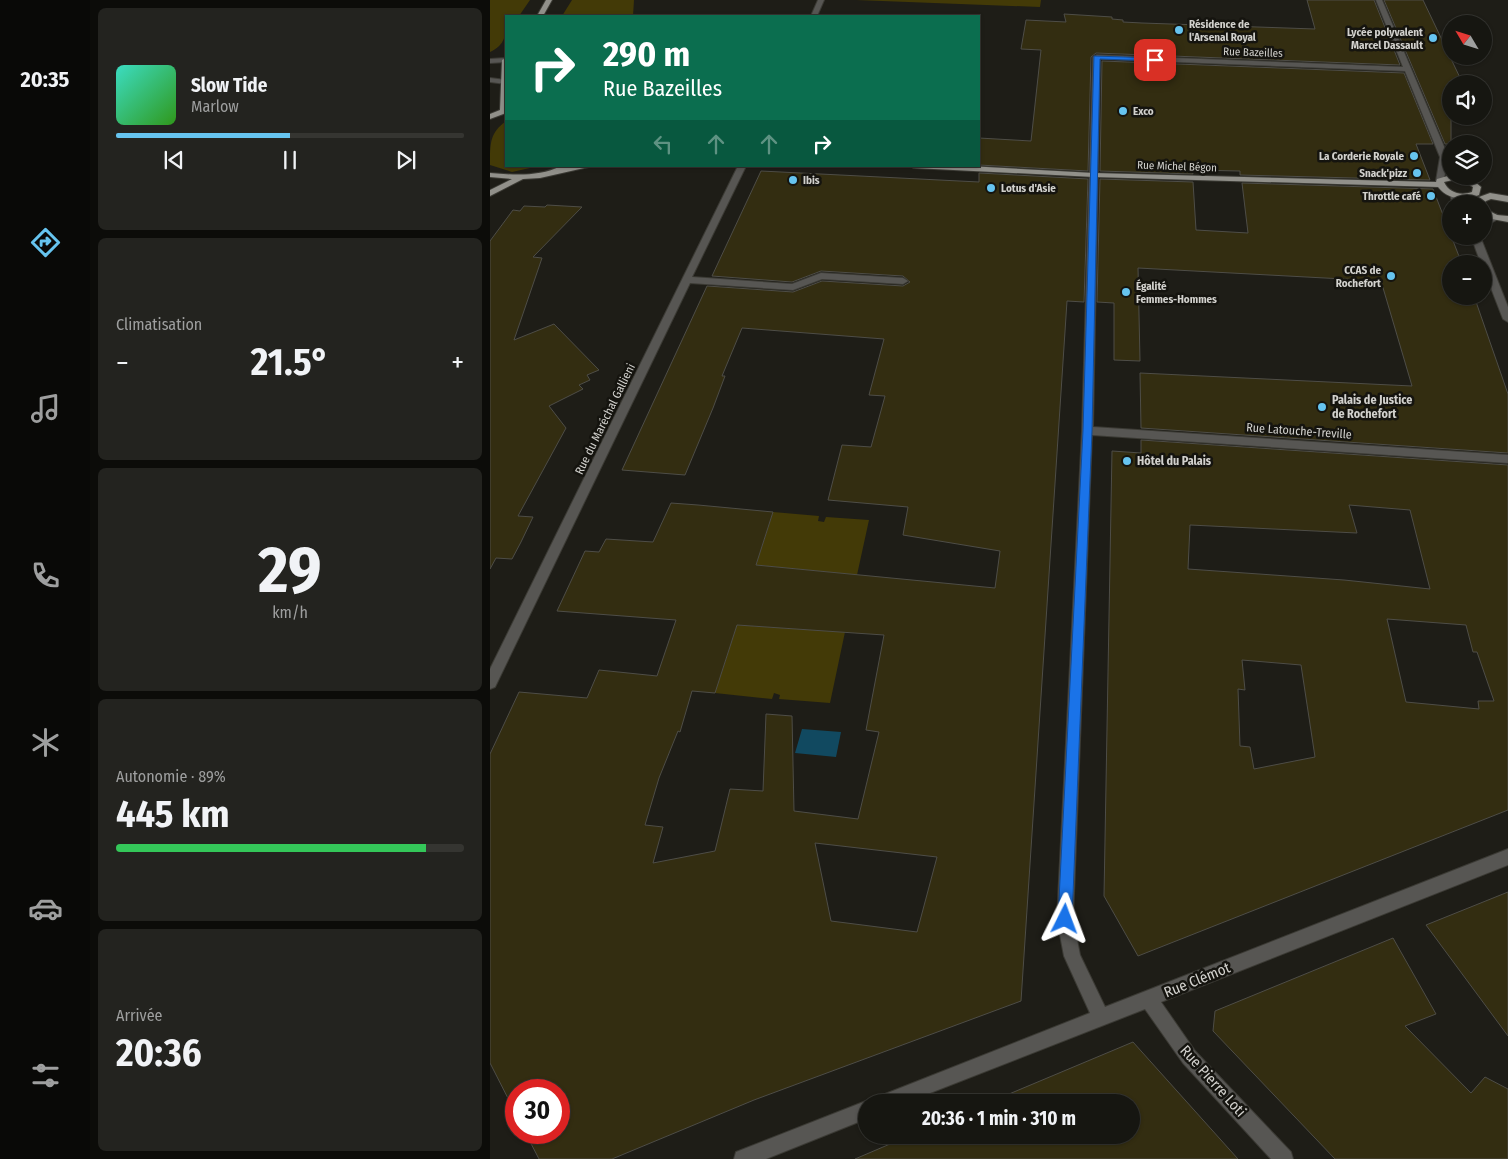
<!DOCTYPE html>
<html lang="fr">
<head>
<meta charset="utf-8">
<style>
  :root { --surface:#161611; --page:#23231f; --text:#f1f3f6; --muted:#9e9f9f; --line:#353531; --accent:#66c4ef }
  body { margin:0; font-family:"Fira Sans Condensed",sans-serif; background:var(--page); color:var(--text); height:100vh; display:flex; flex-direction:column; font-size:19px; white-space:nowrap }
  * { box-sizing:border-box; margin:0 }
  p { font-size:16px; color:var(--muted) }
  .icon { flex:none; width:28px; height:28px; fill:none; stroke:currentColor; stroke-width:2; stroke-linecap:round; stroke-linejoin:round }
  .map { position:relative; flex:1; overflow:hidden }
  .drawer { display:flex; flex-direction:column; gap:8px; padding:8px; background:#0c0c09; width:400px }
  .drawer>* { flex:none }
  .guide { position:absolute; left:15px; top:15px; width:475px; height:152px; border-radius:0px; box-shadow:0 1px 4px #0004,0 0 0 1px var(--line); background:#0b6e4f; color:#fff; overflow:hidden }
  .needle { width:32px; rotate:308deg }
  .fabs { position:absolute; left:952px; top:15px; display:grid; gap:10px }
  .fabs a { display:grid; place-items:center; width:50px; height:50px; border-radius:50%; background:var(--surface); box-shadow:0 1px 4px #0004,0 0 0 1px var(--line); font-size:25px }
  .speed { position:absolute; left:15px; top:1079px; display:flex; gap:10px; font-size:25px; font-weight:700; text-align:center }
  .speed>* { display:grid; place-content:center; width:65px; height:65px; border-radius:50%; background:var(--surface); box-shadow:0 1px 4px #0004,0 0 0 1px var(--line); line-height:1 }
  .speed .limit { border:8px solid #d22; background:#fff; color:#111 }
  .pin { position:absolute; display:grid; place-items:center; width:42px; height:42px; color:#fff; margin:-21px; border-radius:10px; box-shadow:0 2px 8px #0006 }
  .me { position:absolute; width:55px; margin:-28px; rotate:3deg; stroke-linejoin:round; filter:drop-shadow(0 0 4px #0008) }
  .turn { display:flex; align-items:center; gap:18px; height:105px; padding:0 15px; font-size:22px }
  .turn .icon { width:65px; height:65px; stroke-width:2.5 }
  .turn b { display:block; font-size:35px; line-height:42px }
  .lanes { display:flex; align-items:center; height:48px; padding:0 15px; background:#0003; justify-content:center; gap:25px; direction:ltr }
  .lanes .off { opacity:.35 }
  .big { font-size:38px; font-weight:700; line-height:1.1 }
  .drawer .card { flex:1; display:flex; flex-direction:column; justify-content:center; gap:8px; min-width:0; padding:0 18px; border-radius:8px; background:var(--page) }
  .drawer .dial { align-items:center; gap:0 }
  .dial b { font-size:65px; line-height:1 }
  .song { display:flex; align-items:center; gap:15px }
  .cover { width:60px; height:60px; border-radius:8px; background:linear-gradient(135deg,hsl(170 70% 55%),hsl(110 70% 35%)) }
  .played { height:5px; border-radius:2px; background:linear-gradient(90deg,var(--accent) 50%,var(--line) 50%) }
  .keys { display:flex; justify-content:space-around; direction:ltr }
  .heat { display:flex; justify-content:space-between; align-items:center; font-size:28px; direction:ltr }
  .charge { height:8px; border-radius:4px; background:linear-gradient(90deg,#34c759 89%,var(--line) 0) }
  .trip { position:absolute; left:368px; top:1094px; width:282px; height:50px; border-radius:25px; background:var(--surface); box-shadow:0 1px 4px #0004,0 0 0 1px var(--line); font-weight:700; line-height:50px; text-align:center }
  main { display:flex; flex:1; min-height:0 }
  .tabs { display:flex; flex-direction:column; width:90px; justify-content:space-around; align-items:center; background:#090907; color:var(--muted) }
  .tabs .icon { width:35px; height:35px }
  .tabs .on { color:var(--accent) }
  .tabs b { font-size:22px; color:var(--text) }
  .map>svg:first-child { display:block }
  .green { fill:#433a07 }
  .water { fill:#114960 }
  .building { fill:#332d11; stroke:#4e4d47; fill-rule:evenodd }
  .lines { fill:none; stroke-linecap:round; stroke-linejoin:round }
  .minor-casing { stroke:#3b3a34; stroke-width:2 }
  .major-casing { stroke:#3b3a34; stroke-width:2 }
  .minor { fill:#575653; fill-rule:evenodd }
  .major { fill:#91908a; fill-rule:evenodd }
  .route { fill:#1a73e8; stroke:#114b97 }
  .poi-dot { fill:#66c4ef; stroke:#15140f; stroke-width:2 }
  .labels { text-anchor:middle; stroke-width:5; stroke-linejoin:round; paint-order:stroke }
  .far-poi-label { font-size:11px; font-weight:bold; fill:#d2d1cd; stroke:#15140f; text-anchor:start }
  .far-street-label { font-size:11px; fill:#d2d1cd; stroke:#15140f }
  .poi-label { font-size:12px; font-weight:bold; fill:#d2d1cd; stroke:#15140f; text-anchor:start }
  .street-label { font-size:12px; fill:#d2d1cd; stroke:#15140f }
  .near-street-label { font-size:15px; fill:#d2d1cd; stroke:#15140f }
</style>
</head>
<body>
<main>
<nav class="tabs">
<b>20:35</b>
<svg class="icon on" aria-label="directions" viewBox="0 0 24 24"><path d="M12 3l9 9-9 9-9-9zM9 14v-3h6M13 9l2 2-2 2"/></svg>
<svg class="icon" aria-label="music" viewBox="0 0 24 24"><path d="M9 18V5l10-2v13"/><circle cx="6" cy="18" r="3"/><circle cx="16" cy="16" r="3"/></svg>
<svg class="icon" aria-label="phone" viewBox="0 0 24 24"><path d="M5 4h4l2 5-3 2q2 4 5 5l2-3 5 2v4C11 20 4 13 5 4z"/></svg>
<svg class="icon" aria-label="climate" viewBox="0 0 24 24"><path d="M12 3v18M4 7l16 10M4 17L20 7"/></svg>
<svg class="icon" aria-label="car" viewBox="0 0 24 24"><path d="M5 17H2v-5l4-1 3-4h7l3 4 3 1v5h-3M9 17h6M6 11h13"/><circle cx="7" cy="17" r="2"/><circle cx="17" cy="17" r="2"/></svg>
<svg class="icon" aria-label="filters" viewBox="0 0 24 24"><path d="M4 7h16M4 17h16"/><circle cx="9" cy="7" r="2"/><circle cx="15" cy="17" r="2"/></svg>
</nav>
<section class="drawer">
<div class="card">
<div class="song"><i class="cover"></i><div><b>Slow Tide</b><p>Marlow</p></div></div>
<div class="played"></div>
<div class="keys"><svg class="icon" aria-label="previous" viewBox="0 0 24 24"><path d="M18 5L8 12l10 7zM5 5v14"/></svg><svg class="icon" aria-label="pause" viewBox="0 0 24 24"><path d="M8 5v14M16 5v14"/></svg><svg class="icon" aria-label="next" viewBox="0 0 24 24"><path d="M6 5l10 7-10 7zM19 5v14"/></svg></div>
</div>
<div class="card"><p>Climatisation</p>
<div class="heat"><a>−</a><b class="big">21.5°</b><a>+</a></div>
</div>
<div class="card dial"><b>29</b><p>km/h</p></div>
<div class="card"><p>Autonomie · 89%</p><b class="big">445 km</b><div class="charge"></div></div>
<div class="card"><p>Arrivée</p><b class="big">20:36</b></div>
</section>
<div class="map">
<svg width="1018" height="1159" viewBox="0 0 1018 1159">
  <rect width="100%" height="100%" fill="#1e1d17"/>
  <path class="green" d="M 0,0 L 40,0 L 29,16 L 16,16 C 16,33 17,44 0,52 Z
    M 82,0 L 144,0 L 143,16 L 72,16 Z
    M 366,0 L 551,0 L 550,7 Z
    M 16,121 L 16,166 L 49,166 L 22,172 L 0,165 C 0,142 0,133 16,121 Z
    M 283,512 L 329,516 L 328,521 L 334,522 L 336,517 L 379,520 L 367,575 L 266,565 Z
    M 247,625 L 355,632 L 340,703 L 289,699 L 290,695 L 284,693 L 282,699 L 225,693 Z"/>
  <path class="water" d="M 312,729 L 351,732 L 346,757 L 305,753 Z"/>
  <path class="building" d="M 817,0 L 884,0 L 910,65 L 606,53 L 601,57 L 598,171 L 489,165 L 489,138 L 541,141 L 551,50 L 531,49 L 536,20 L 576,22 L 574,14 L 622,17 L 622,19 L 633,20 L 633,22 L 652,23 L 825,29 Z
    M 894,0 L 933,0 L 973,84 L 961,84 L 961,144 L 955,144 Z
    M 612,61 L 914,73 L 943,144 L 926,144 L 940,180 L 750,175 L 750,171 L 702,170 L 703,174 L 610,171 Z
    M 271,171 L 489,182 L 489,173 L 598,179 L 594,302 L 577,301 L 531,1001 L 264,1100 L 122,1159 L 49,1159 L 35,1132 L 69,1132 L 69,1090 L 26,1090 L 26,1114 L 0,1063 L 0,754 L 29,692 L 97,698 L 109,670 L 167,676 L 186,620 L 67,611 L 95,551 L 109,552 L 116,539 L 163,542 L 181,503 L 208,505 L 283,512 L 266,565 L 505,588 L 510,551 L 413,535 L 418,507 L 338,500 L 352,445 L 381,447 L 395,396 L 379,395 L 394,339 L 252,328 L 232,376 L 235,376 L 223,408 L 195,475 L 132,470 L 217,286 L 303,292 L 332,281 L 413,286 L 420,282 L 413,276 L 331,271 L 302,282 L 222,276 ZM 247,625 L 394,635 L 376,730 L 389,732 L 368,819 L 304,811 L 302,716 L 276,714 L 273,791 L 240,789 L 225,851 L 163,863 L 173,827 L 155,825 L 169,778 L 188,731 L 190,732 L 202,691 L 225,693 ZM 325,843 L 447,857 L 427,932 L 341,921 Z
    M 610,179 L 703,182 L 706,230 L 758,233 L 752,183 L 943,189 L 972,264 L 961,264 L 961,296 L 984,296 L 1018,394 L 1018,453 L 651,428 L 650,373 L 922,386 L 891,281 L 648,268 L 650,361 L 624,360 L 624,303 L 607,302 Z
    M 57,205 L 92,207 L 43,257 L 52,258 L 24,340 L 64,324 L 109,370 L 97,375 L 100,380 L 89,385 L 93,389 L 59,406 L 76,428 L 28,516 L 43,517 L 31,542 L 22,559 L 6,558 L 0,569 L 0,241 L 23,210 L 30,211 L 34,206 L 55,207 Z
    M 651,440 L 1018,465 L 1018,810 L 648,956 L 614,896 L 622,451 L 651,453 ZM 859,505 L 920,510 L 940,589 L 854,580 L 698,569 L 700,525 L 867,533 ZM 897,619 L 976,625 L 983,652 L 987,652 L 1004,701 L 988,701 L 989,709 L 916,702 ZM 752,660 L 811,665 L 825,757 L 764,769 L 760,747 L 750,746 L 748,689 L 755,690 Z
    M 1018,892 L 1018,1036 L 936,925 Z
    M 903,938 L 946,1014 L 915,1026 L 981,1093 L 995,1077 L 1018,1089 L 1018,1159 L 845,1159 L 723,1031 L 725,1011 Z
    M 643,1042 L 748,1159 L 365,1159 L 421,1135 L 641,1135 L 641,1102 L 500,1102 Z"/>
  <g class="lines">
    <defs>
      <path id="minor" d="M 328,0 L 334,0 L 327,16 L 321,16 Z
        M 886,0 L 892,0 L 958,156 L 961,160 L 961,166 L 957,164 L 953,183 L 946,181 L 950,157 L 915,71 L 610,59 L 603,427 L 1018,455 L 1018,463 L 602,435 L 583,919 L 590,955 L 615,1007 L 1018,849 L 1018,865 L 671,1002 L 705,1051 L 801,1152 L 803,1159 L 781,1159 L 693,1063 L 655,1009 L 417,1102 L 387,1102 L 390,1096 L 600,1013 L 574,956 L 567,919 L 592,431 L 603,57 L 607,55 L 913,67 Z
        M 16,58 L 16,62 L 0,63 L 0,59 Z
        M 0,78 L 16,80 L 16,84 L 0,82 Z
        M 248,166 L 256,166 L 202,277 L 302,284 L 331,273 L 413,278 L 418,281 L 413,284 L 332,279 L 303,290 L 200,283 L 5,687 L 0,689 L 0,669 Z
        M 964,192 L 968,195 L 971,204 L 963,204 L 960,195 Z
        M 1005,214 L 1008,215 L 1008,219 L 994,227 L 994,220 Z
        M 981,236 L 990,236 L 1018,307 L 1018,322 L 1013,319 L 994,270 L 994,264 L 991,264 Z
        M 376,1101 L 380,1102 L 376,1102 L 376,1119 L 276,1159 L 244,1159 L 246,1152 Z"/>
      <path id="major" d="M 56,0 L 62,0 L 53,16 L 47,16 Z
        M 16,58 L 16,113 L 0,119 L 0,114 L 10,110 L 12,60 Z
        M 71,166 L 103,166 L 50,178 L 33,179 L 0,196 L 0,190 L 22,179 L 0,177 L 0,173 C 24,175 49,177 71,166 Z
        M 420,166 L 478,166 L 604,173 L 946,182 L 947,179 L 961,175 L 961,176 L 979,177 L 991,187 L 989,195 C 975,201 958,200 948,187 L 604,177 L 424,168 ZM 963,180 L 973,181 L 983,187 L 982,192 C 971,196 959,193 954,182 Z
        M 1000,193 L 1018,196 L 1018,202 L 1001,199 L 996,201 L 994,205 L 986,204 L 989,197 Z
        M 994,208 L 1007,215 L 1018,216 L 1018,222 L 1002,219 L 994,214 Z"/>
    </defs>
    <use href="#minor" class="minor-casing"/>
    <use href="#major" class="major-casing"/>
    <use href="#minor" class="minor"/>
    <use href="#major" class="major"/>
  </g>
  <path class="route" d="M 604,56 L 665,58 L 668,60 L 665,61 L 610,59 L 602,431 L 582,919 L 580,924 L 575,927 L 570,924 L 568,919 L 593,431 Z"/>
  <g class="poi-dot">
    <circle cx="689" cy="30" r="5"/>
    <circle cx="943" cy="38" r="5"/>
    <circle cx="633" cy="111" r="5"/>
    <circle cx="924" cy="156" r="5"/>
    <circle cx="927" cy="173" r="5"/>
    <circle cx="303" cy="180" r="5"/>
    <circle cx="501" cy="188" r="5"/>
    <circle cx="941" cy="196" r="5"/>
    <circle cx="901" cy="276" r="5"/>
    <circle cx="636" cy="292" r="5"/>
    <circle cx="832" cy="407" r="5"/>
    <circle cx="637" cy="461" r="5"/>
  </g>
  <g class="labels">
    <g class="far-poi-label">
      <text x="699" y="28">Résidence de<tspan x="699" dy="13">l'Arsenal Royal</tspan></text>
      <text x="933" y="36" text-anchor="end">Lycée polyvalent<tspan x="933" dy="13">Marcel Dassault</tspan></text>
      <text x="643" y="115">Exco</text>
      <text x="914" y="160" text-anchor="end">La Corderie Royale</text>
      <text x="917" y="177" text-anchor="end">Snack'pizz</text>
      <text x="313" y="184">Ibis</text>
      <text x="511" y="192">Lotus d'Asie</text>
      <text x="931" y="200" text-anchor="end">Throttle café</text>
      <text x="891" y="274" text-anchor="end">CCAS de<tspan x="891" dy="13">Rochefort</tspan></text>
      <text x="646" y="290">Égalité<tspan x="646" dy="13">Femmes-Hommes</tspan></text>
    </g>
    <g class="far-street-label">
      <text transform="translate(763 52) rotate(2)" y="4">Rue Bazeilles</text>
      <text transform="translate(687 166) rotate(2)" y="4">Rue Michel Bégon</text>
    </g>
    <g class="poi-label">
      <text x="842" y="404">Palais de Justice<tspan x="842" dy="14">de Rochefort</tspan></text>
      <text x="647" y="465">Hôtel du Palais</text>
    </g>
    <g class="street-label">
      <text transform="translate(115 419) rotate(-64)" y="4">Rue du Maréchal Gallieni</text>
      <text transform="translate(809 431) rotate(4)" y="4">Rue Latouche-Treville</text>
    </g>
    <g class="near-street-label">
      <text transform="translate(707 980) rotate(-22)" y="5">Rue Clémot</text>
      <text transform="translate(723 1081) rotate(48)" y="5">Rue Pierre Loti</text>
    </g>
  </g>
</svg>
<div class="fabs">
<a><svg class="needle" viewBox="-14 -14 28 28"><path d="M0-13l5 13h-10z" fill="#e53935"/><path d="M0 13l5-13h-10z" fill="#9e9f9f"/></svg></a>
<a><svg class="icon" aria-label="sound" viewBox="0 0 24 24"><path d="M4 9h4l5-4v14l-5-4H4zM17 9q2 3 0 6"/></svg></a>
<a><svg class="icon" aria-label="layers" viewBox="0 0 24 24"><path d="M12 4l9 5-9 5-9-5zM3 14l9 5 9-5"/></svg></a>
<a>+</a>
<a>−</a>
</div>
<div class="speed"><div class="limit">30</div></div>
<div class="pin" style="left:665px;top:60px;background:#d93025"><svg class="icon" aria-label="arrive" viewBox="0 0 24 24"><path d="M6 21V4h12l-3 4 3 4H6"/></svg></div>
<svg class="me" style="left:575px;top:919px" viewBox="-20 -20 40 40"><path d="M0-17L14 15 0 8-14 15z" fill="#1a73e8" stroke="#fff" stroke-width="4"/></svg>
<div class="trip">20:36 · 1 min · 310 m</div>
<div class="guide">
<div class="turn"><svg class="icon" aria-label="right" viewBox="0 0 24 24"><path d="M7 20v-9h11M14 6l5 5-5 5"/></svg><div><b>290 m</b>Rue Bazeilles</div></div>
<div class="lanes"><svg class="icon off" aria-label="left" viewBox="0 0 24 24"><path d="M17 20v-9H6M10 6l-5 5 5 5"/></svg><svg class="icon off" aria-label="ahead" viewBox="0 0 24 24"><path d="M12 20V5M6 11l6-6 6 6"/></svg><svg class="icon off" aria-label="ahead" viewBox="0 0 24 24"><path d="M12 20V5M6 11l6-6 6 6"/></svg><svg class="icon" aria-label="right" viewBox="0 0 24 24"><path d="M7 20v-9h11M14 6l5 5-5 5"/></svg></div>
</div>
</div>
</main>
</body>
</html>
